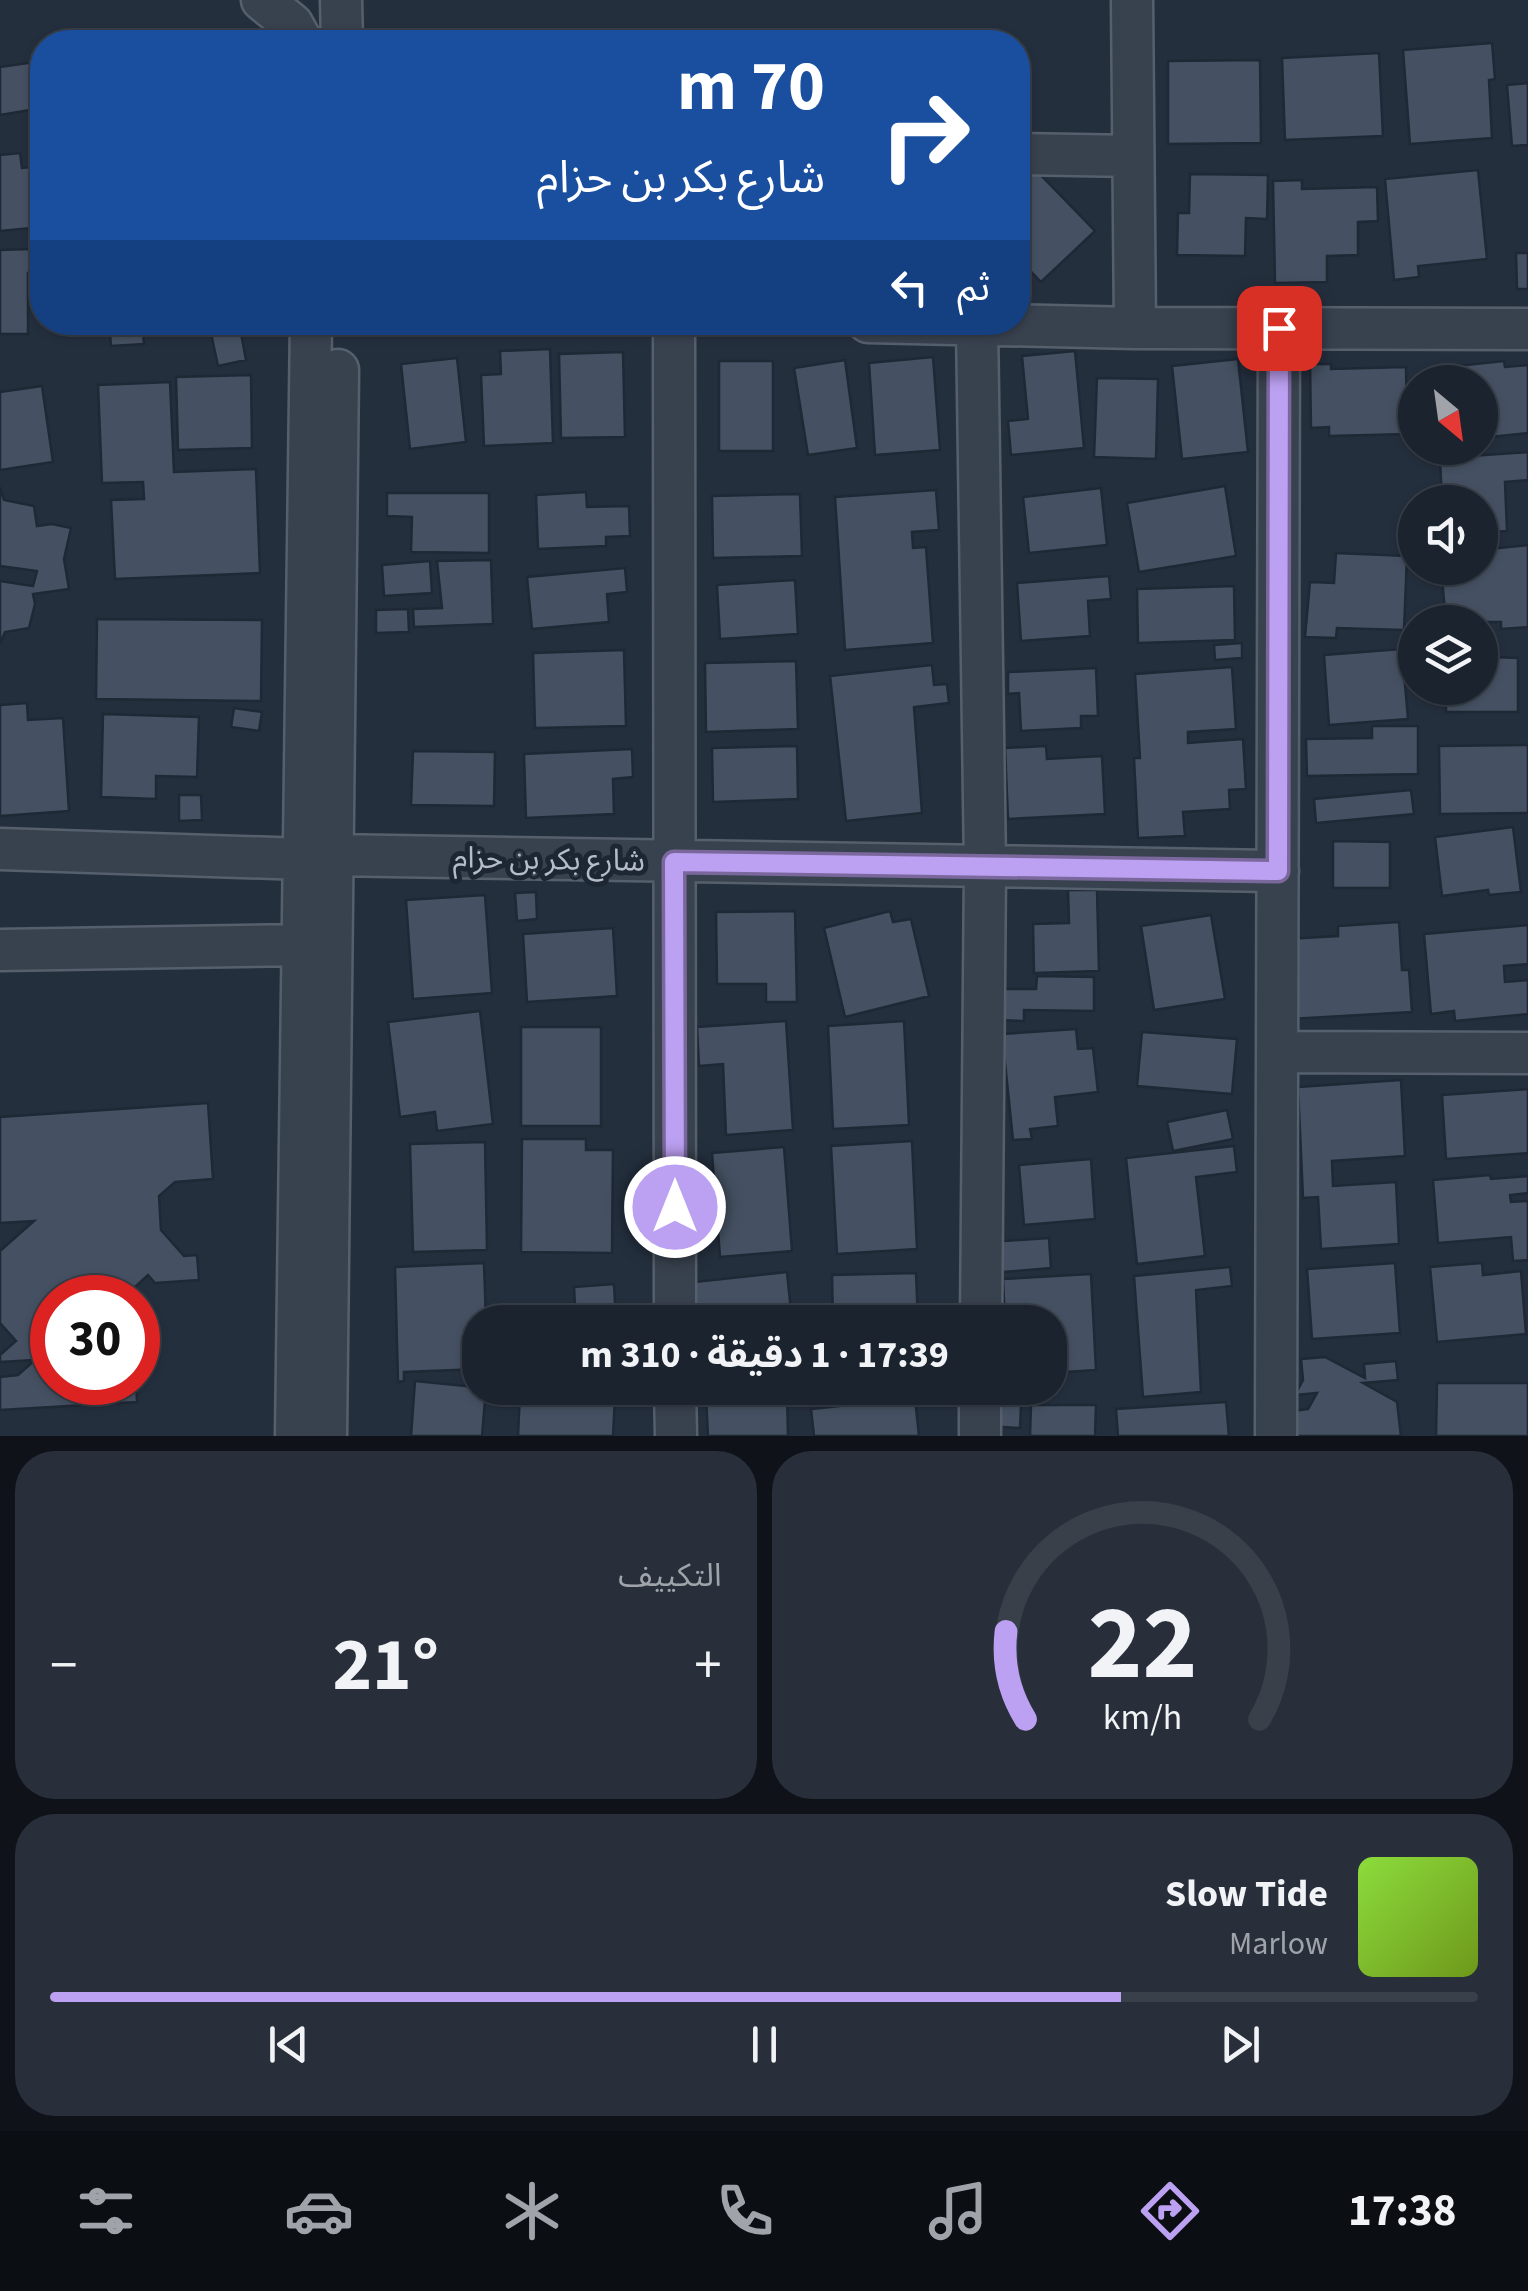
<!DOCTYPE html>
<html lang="ar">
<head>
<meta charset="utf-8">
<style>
  :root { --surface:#1b232e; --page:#282f3a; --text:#f1f3f6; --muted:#a0a4aa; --line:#39404a; --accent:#bca0f2 }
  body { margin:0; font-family:"Source Sans 3","Noto Sans Arabic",sans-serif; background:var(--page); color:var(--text); direction:rtl; height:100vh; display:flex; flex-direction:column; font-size:38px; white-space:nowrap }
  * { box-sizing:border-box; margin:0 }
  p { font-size:32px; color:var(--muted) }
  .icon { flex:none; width:55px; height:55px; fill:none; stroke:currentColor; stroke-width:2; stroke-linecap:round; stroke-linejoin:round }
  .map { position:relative; height:1436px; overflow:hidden; direction:ltr }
  .side { display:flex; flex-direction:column; gap:15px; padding:15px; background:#0f1319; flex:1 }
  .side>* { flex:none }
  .guide { position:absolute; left:30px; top:30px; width:1000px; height:305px; border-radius:40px; box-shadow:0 2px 8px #0004,0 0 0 2px var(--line); direction:rtl; background:#1a4fa0; color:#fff; overflow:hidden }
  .needle { width:65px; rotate:151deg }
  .tools { position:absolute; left:1398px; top:365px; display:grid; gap:20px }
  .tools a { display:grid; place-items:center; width:100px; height:100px; border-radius:50%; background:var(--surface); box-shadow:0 2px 8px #0004,0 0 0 2px var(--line); font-size:50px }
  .speed { position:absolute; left:30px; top:1275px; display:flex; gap:20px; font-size:50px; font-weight:700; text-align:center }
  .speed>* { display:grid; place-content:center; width:130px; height:130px; border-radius:50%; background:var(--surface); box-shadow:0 2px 8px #0004,0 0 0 2px var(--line); line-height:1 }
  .speed .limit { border:15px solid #d22; background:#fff; color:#111 }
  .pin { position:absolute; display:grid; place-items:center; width:85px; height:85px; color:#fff; margin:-42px; border-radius:20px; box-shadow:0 5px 15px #0006 }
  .me { position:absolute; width:110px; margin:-55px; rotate:0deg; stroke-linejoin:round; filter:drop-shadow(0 0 8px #0008) }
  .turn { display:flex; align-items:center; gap:35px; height:210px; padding:0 40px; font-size:45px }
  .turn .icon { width:130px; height:130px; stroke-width:2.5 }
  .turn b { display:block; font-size:70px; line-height:85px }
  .then { display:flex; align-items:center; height:95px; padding:0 40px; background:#0003; gap:20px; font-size:38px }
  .big { font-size:75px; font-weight:700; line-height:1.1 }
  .side .tile { flex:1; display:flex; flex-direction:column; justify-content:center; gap:15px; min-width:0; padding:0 35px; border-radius:40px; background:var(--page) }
  .side .dial { align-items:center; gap:0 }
  .dial svg { height:260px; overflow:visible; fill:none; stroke:var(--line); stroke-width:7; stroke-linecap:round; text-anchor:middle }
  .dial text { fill:var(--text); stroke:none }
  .song { display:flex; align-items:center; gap:30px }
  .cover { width:120px; height:120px; border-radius:15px; background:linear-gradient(135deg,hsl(90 70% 55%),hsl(80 70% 35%)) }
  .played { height:10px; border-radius:5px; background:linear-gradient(90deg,var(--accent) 75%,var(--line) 75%) }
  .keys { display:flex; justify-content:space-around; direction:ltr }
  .heat { display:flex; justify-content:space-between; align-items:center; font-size:55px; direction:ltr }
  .side .tiles { flex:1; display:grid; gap:15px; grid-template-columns:1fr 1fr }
  .tile:last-child { grid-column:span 2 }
  .trip { position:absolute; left:462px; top:1305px; width:605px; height:100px; border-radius:40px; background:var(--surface); box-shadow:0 2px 8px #0004,0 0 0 2px var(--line); font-weight:700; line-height:100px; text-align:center; direction:rtl }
  .tab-bar { display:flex; height:160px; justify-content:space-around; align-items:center; background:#0b0e12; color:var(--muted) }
  .tab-bar .icon { width:70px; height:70px }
  .tab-bar .current { color:var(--accent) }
  .tab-bar b { font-size:45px; color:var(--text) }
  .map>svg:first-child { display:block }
  .building { fill:#455162; stroke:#1f2835; stroke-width:2.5 }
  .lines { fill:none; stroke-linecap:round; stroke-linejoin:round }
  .minor-casing { stroke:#565f6c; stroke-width:45 }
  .minor { stroke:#38414e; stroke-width:40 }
  .route-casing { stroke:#7a689d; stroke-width:25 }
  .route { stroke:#bca0f2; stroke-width:18 }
  .labels { text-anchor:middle; stroke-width:10; stroke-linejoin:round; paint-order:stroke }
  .street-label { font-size:30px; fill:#b4bcc9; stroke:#1d2633 }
</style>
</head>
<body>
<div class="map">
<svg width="1528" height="1436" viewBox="0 0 1528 1436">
  <rect width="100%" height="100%" fill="#242f3e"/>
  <path class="building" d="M 494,36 L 494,42 L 410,42 L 409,38 Z
    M 1492,43 L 1495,79 L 1489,80 L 1492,138 L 1410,144 L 1403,50 Z
    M 1379,53 L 1383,136 L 1285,140 L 1282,58 Z
    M 1260,60 L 1261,143 L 1168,144 L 1168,61 Z
    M 42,61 L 42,108 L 0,115 L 0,67 Z
    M 1528,83 L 1528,145 L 1512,146 L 1507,85 Z
    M 20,153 L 22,168 L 42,166 L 42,227 L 0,231 L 0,155 Z
    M 1029,163 L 1095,231 L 1041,282 L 1018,258 L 1018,174 Z
    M 1478,170 L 1487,259 L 1418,266 L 1419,277 L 1394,280 L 1385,179 Z
    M 1190,174 L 1268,175 L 1267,219 L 1246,218 L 1245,256 L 1177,255 L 1178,213 L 1189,213 Z
    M 1302,180 L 1302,189 L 1377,187 L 1378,221 L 1358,222 L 1358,255 L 1327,256 L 1327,282 L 1275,283 L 1273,181 Z
    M 31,249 L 31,255 L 42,255 L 42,273 L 28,273 L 28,334 L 0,334 L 0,250 Z
    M 1516,253 L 1528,253 L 1528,289 L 1517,289 Z
    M 109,322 L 152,322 L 142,323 L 144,344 L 111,346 Z
    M 239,322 L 246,360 L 218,366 L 209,324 Z
    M 550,349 L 553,443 L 484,446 L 481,375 L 501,374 L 500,351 Z
    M 1075,351 L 1084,448 L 1011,455 L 1008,421 L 1028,419 L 1022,356 Z
    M 623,352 L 625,437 L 561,438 L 559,354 Z
    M 933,357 L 940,450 L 875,455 L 869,363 Z
    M 457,358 L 466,442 L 410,449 L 401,364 Z
    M 1238,359 L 1248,452 L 1182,459 L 1172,366 Z
    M 845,360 L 857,448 L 808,455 L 794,368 Z
    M 719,361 L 773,361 L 773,451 L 719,451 Z
    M 1504,361 L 1505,367 L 1528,365 L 1528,433 L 1480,438 L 1480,382 L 1439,382 L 1438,368 Z
    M 1310,364 L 1331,364 L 1331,369 L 1406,367 L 1407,434 L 1329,436 L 1329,427 L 1311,428 Z
    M 251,375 L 252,448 L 178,450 L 176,377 Z
    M 1097,378 L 1158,379 L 1156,459 L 1094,457 Z
    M 170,382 L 174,472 L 256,469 L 260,573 L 115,579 L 111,500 L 144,499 L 143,482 L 102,483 L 98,385 Z
    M 42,386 L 53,462 L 0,470 L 0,392 Z
    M 1528,452 L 1528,480 L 1505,482 L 1507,531 L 1480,533 L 1480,502 L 1442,502 L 1440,458 Z
    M 1225,486 L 1236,556 L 1139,572 L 1127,503 Z
    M 0,487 L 4,500 L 34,506 L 37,526 L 52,524 L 71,528 L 64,559 L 69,589 L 33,594 L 35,604 L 29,628 L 5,632 L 0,644 L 0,581 L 33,586 L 37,571 L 0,566 Z
    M 1101,488 L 1107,545 L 1029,553 L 1023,497 Z
    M 936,490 L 939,530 L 912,532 L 913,548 L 926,547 L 933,643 L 845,650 L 835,497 Z
    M 586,492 L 587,507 L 629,506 L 630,536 L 606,537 L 606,546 L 538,549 L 536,495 Z
    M 387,493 L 489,493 L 489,553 L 411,552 L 412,517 L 387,516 Z
    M 800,494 L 802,556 L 713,558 L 712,496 Z
    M 1528,545 L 1528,627 L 1501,629 L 1501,622 L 1446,622 L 1441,568 L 1480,568 L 1480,550 Z
    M 1336,553 L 1407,556 L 1404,630 L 1337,628 L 1336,638 L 1305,637 L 1310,582 L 1334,583 Z
    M 491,560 L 493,624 L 414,627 L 413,609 L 442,608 L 437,561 Z
    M 430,561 L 432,593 L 384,596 L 382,565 Z
    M 625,568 L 627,592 L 607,594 L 609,622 L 532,629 L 527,577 Z
    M 1109,576 L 1111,599 L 1088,601 L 1090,636 L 1021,641 L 1017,583 Z
    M 795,580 L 798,634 L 720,639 L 717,585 Z
    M 1234,586 L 1235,640 L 1138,643 L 1137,589 Z
    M 408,609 L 409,632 L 376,633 L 376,610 Z
    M 97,619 L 262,620 L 261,701 L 96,699 Z
    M 1242,643 L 1242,658 L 1215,660 L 1214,645 Z
    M 1480,646 L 1493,646 L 1493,657 L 1518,658 L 1518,712 L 1446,712 L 1446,691 L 1440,691 L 1440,688 L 1480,688 Z
    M 1402,649 L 1408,719 L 1329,725 L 1324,655 Z
    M 624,650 L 626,726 L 535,728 L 533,653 Z
    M 796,661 L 798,729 L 706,732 L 705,663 Z
    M 932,665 L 934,685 L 947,684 L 949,703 L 914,707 L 922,813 L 846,821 L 830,676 Z
    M 1232,667 L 1236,729 L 1188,732 L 1188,743 L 1243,739 L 1246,789 L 1229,790 L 1230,809 L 1183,812 L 1185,836 L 1138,838 L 1134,758 L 1140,758 L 1135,674 Z
    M 1096,668 L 1098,716 L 1081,716 L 1081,728 L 1021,731 L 1019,693 L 1008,694 L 1008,672 Z
    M 27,703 L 28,720 L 63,718 L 69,811 L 0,816 L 0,705 Z
    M 234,708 L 262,712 L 259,731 L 231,727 Z
    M 103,714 L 199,717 L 197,777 L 156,776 L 156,799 L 101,797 Z
    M 1372,726 L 1418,726 L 1418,774 L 1307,776 L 1306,739 L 1372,738 Z
    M 1528,745 L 1528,813 L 1440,814 L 1439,746 Z
    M 797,746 L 798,799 L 713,802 L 712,748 Z
    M 1046,746 L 1047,759 L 1102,756 L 1105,814 L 1008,819 L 1005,748 Z
    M 632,749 L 633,777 L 613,779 L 614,814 L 526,818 L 524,754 Z
    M 413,751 L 495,752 L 494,806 L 411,805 Z
    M 1411,790 L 1414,814 L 1316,823 L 1314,799 Z
    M 179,795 L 201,795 L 202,820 L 179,821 Z
    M 1513,827 L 1521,892 L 1489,895 L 1488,890 L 1442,896 L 1435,837 Z
    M 1333,841 L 1390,842 L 1390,888 L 1333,888 Z
    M 1068,890 L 1097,890 L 1099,971 L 1034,973 L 1033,924 L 1069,923 Z
    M 536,892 L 537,919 L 517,921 L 515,893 Z
    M 485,895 L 492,993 L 413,999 L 406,900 Z
    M 795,911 L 797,1002 L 766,1002 L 766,984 L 717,984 L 716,912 Z
    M 890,911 L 893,922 L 911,919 L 929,996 L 845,1017 L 824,928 Z
    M 1211,915 L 1225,999 L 1154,1010 L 1141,926 Z
    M 1399,922 L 1402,970 L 1409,970 L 1412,1012 L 1290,1019 L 1287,939 L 1338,936 L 1338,926 Z
    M 1528,925 L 1528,964 L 1504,966 L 1505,982 L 1528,980 L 1528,1014 L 1455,1021 L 1454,1011 L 1431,1014 L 1424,934 Z
    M 613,928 L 617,996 L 527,1002 L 523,934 Z
    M 1037,976 L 1094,977 L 1094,1011 L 1024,1010 L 1024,1021 L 997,1020 L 999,989 L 1036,989 Z
    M 480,1011 L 493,1124 L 437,1131 L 435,1112 L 400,1117 L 388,1022 Z
    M 786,1021 L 793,1130 L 726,1135 L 723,1064 L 699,1066 L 697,1027 Z
    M 904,1021 L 909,1125 L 833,1129 L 828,1026 Z
    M 521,1027 L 601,1027 L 601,1126 L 521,1126 Z
    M 1076,1029 L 1078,1049 L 1093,1048 L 1098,1092 L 1055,1097 L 1058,1126 L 1030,1129 L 1032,1139 L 1013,1140 L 1002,1034 Z
    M 1142,1032 L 1237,1039 L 1232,1094 L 1137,1086 Z
    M 1401,1080 L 1405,1156 L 1332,1161 L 1333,1186 L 1396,1182 L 1399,1244 L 1321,1249 L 1318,1197 L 1303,1198 L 1298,1087 Z
    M 1528,1089 L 1528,1153 L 1446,1159 L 1442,1095 Z
    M 208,1103 L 213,1179 L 175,1182 L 159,1196 L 161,1230 L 184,1256 L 197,1255 L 199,1280 L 155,1283 L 148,1275 L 123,1298 L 52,1298 L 52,1382 L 136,1382 L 137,1402 L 0,1410 L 0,1377 L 18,1375 L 35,1360 L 0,1362 L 0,1355 L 16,1341 L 0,1323 L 0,1251 L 34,1221 L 0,1223 L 0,1117 Z
    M 1227,1110 L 1233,1139 L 1173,1151 L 1167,1122 Z
    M 522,1139 L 586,1139 L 586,1150 L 613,1150 L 612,1253 L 521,1252 Z
    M 912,1141 L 917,1249 L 837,1254 L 831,1146 Z
    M 485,1142 L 487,1250 L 413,1252 L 410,1144 Z
    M 1234,1146 L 1237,1172 L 1196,1177 L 1205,1256 L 1137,1264 L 1126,1158 Z
    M 784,1147 L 792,1251 L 720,1257 L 712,1153 Z
    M 1091,1159 L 1095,1219 L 1024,1225 L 1019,1165 Z
    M 1490,1175 L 1491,1179 L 1528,1176 L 1528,1193 L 1510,1195 L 1511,1202 L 1528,1201 L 1528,1260 L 1513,1261 L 1511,1237 L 1438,1243 L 1433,1180 Z
    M 701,1205 L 704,1232 L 678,1235 L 675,1208 Z
    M 1049,1238 L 1051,1268 L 992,1273 L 990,1242 Z
    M 484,1263 L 486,1322 L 480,1322 L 480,1369 L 404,1372 L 404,1381 L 398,1382 L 395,1267 Z
    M 1395,1263 L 1400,1333 L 1312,1339 L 1307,1269 Z
    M 1482,1263 L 1483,1275 L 1521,1271 L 1526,1334 L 1437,1342 L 1430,1267 Z
    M 1230,1267 L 1232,1286 L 1196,1290 L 1201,1392 L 1143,1397 L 1134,1276 Z
    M 787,1272 L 791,1311 L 784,1311 L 785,1322 L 714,1322 L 714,1319 L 687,1322 L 684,1289 L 696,1288 L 695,1282 Z
    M 916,1273 L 918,1322 L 833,1322 L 832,1275 Z
    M 1091,1274 L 1096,1370 L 1050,1373 L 1050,1322 L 1005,1322 L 1003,1279 Z
    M 614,1284 L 616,1322 L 514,1322 L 513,1309 L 575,1306 L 574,1287 Z
    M 1325,1357 L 1365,1378 L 1364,1364 L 1396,1361 L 1398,1380 L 1363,1383 L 1397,1402 L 1401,1436 L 1294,1436 L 1292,1411 L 1308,1409 L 1317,1393 L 1295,1395 L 1303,1380 L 1301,1359 Z
    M 415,1381 L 486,1388 L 482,1436 L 411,1436 Z
    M 1437,1383 L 1528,1383 L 1528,1436 L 1436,1436 Z
    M 520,1392 L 615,1397 L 613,1436 L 518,1436 Z
    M 787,1394 L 788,1436 L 708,1436 L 706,1397 Z
    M 915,1398 L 919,1436 L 814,1436 L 811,1409 Z
    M 1226,1402 L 1229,1436 L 1118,1436 L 1116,1409 Z
    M 988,1403 L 1021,1406 L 1020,1428 L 987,1426 Z
    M 1031,1405 L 1096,1405 L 1095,1436 L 1030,1436 Z"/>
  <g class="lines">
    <defs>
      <path id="minor" d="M 262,0 L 292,24 L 302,42
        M 341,0 L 342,42
        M 1132,0 L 1135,328
        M 1018,154 L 1133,156
        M 674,322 L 675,1322
        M 868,322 L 1135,328 L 1528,329
        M 977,325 L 985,867 L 981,1322
        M 0,849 L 304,859 L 332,855 L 1278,871
        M 0,950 L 303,945
        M 1277,1052 L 1528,1053
        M 675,1388 L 676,1436
        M 296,1436 L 311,322
        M 326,1436 L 338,370
        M 980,1436 L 980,1388
        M 1276,1436 L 1279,328"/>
    </defs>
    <use href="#minor" class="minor-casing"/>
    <use href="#minor" class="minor"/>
  </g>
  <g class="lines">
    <defs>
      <path id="route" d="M 675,1207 L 674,862 L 1278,871 L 1279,328"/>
    </defs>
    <use href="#route" class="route-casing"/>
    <use href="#route" class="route"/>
  </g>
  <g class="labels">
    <g class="street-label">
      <text transform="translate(549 859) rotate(1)" y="10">شارع بكر بن حزام</text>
    </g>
  </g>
</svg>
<div class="tools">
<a><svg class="needle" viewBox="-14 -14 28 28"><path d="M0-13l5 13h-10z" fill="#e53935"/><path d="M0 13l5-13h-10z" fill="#a0a4aa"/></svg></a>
<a><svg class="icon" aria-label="sound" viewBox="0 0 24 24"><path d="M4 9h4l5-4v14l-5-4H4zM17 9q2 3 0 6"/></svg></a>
<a><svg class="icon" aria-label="layers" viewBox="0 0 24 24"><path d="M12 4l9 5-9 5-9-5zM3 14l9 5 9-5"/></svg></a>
</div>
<div class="speed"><div class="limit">30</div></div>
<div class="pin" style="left:1279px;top:328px;background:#d93025"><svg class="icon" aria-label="arrive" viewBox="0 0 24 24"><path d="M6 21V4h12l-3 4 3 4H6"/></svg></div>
<svg class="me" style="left:675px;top:1207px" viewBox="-20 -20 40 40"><circle r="17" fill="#bca0f2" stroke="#fff" stroke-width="3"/><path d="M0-11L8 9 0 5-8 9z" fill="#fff"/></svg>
<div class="trip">17:39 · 1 دقيقة · 310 m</div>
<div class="guide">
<div class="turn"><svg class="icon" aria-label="right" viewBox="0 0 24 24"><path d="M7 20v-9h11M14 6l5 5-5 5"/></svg><div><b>70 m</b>شارع بكر بن حزام</div></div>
<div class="then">ثم<svg class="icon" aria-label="left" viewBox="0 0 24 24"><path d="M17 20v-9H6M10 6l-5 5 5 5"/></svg></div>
</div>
</div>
<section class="side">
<div class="tiles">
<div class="tile dial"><svg viewBox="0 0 100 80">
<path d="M14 69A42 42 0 1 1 86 69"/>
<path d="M14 69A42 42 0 0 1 8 42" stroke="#bca0f2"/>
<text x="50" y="56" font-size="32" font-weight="700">22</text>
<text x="50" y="72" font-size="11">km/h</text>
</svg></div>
<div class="tile"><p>التكييف</p>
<div class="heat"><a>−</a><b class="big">21°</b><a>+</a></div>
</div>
<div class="tile">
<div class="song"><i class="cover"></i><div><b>Slow Tide</b><p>Marlow</p></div></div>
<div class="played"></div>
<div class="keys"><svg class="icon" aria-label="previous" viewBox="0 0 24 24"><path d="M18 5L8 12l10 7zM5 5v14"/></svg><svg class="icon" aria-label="pause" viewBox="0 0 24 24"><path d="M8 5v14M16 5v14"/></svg><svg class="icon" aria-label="next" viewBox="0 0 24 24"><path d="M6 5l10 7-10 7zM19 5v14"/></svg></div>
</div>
</div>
</section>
<nav class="tab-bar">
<b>17:38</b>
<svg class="icon current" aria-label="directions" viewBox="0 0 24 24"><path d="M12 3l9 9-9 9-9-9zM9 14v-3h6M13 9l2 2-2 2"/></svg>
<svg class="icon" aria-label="music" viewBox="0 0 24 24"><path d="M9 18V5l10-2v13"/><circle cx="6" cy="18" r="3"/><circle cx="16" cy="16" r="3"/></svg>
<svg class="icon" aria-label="phone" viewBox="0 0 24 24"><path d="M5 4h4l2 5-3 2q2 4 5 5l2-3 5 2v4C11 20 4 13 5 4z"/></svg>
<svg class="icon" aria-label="climate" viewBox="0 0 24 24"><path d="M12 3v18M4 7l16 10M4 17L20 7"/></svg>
<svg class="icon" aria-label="car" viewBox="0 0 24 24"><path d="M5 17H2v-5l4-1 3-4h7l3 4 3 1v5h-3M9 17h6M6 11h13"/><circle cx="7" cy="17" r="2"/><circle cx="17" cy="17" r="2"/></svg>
<svg class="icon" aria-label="filters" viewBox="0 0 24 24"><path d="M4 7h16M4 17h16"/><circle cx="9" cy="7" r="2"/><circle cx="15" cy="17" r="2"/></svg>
</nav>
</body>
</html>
